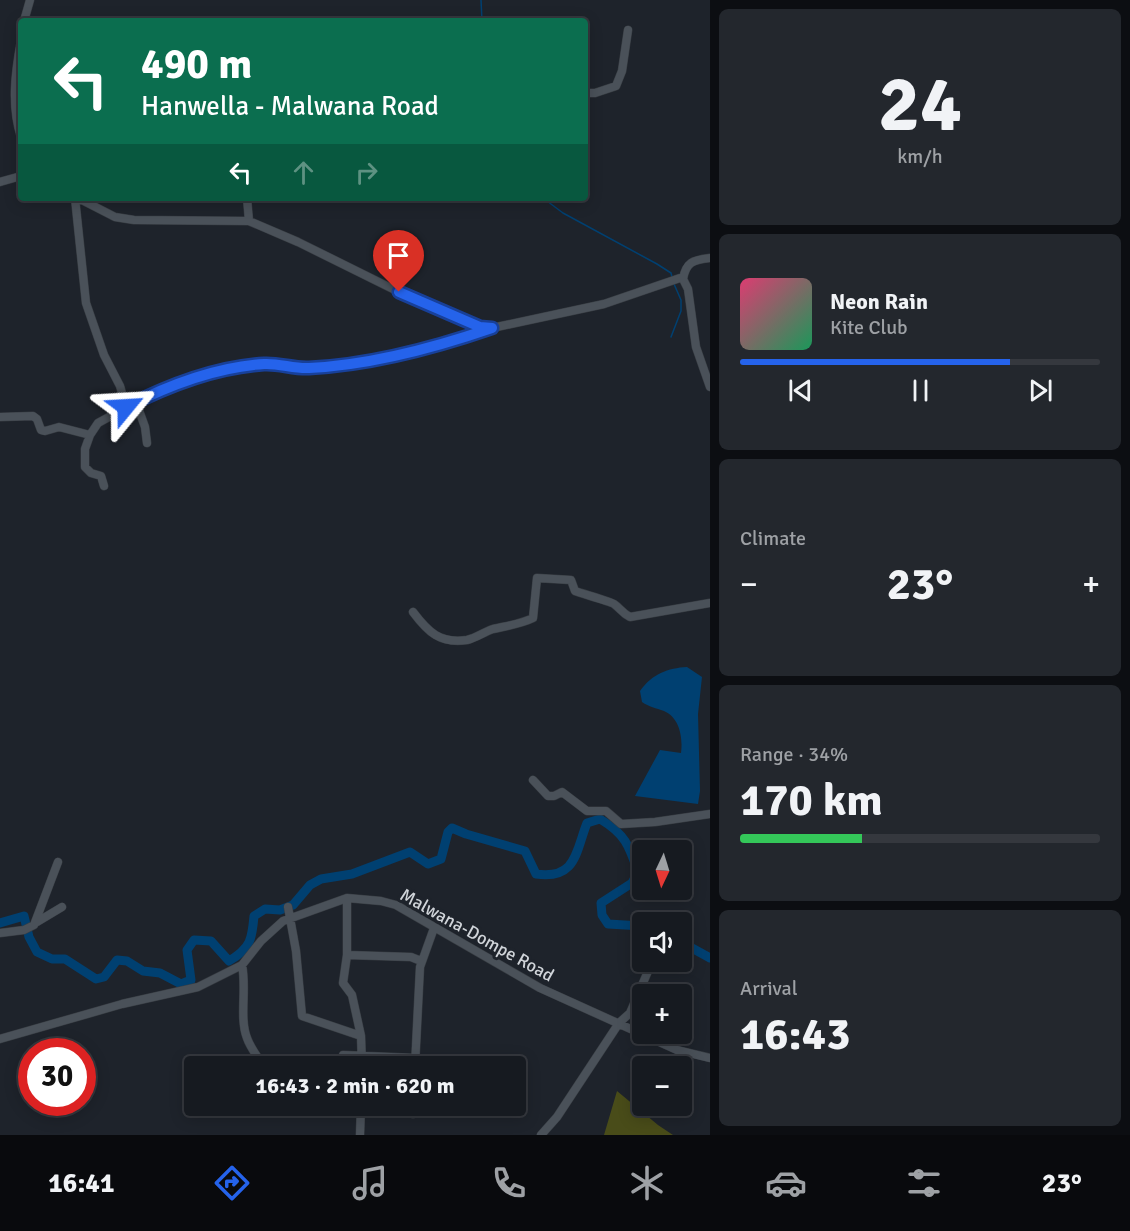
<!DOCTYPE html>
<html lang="en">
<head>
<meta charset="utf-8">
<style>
  :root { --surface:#161a20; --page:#23272d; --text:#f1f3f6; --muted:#9ea1a5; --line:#35383e; --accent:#2563eb }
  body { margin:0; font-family:Signika,sans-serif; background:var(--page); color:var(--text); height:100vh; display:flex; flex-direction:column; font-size:22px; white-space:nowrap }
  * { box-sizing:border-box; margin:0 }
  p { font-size:20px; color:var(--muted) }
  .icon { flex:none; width:33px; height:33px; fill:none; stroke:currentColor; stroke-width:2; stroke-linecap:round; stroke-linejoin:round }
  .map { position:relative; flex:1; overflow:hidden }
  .sheet { display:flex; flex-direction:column; gap:9px; padding:9px; background:#0c0e12; width:420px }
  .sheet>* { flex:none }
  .top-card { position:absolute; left:18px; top:18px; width:570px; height:183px; border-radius:6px; box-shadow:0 3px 15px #0003,0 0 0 2px var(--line); background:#0b6e4f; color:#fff; overflow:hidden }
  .needle { width:39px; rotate:184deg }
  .tools { position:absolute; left:632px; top:840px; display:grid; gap:12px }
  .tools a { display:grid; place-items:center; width:60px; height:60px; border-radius:6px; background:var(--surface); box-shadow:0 3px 15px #0003,0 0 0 2px var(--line); font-size:30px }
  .speed { position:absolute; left:18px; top:1038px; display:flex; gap:12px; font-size:30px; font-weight:700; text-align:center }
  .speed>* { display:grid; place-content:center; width:78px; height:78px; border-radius:50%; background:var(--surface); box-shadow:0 3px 15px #0003,0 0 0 2px var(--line); line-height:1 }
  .speed .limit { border:9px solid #d22; background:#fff; color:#111 }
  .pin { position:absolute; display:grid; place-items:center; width:51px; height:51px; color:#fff; margin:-62px -26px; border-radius:50% 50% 50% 0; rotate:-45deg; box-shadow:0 0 6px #0007 }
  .pin .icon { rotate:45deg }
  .me { position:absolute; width:66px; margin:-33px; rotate:63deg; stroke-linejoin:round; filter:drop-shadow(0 0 4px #0008) }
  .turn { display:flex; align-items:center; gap:21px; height:126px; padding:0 24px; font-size:27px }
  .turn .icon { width:78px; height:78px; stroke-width:2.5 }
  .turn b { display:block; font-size:42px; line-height:51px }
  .lanes { display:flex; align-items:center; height:57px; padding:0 24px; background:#0003; justify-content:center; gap:30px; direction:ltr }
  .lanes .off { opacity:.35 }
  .big { font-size:45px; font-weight:700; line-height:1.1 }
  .sheet .card { flex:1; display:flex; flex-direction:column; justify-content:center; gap:9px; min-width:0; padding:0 21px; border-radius:9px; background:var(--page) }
  .sheet .dial { align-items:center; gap:0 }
  .dial b { font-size:78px; line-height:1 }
  .song { display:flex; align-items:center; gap:18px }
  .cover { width:72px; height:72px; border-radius:9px; background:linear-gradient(135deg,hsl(340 70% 55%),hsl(150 70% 35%)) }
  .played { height:6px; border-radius:3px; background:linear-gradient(90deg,var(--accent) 75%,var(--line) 75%) }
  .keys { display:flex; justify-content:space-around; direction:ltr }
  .heat { display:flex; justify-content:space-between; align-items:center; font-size:33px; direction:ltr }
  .charge { height:9px; border-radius:4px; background:linear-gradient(90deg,#34c759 34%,var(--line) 0) }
  .trip { position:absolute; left:184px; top:1056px; width:342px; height:60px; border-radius:6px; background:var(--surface); box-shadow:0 3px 15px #0003,0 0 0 2px var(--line); font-weight:700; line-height:60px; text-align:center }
  .tabs { display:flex; height:96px; justify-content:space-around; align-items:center; background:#090a0d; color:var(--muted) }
  .tabs .icon { width:42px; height:42px }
  .tabs .active { color:var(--accent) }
  .tabs b { font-size:27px; color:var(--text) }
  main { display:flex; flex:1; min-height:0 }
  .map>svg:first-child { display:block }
  .green { fill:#494c19 }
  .water { fill:#004071 }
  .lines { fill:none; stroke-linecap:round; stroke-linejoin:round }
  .stream { stroke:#004071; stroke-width:1.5 }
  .river { stroke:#004071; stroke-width:9 }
  .minor-casing { stroke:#383d43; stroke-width:9 }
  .minor { stroke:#4a5159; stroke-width:8 }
  .route-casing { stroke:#184099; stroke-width:15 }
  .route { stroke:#2563eb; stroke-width:10 }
  .labels { text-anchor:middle; stroke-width:6; stroke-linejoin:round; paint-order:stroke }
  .street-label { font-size:18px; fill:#d0d4d9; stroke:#1e232b }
</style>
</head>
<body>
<main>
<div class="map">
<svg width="710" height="1135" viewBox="0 0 710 1135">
  <rect width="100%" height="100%" fill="#1e232b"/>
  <path class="green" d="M 617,1091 L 658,1125 L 673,1135 L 604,1135 Z"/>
  <path class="water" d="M 687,667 L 702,677 L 698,714 L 700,791 L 698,804 L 635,796 L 660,750 L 681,753 C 683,738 680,718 664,711 C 656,708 649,707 642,702 L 640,691 C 652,674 668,668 687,667 Z"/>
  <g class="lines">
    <path class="stream" d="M 481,0 L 482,21
      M 543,198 L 563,213 L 657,264 L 671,273 L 672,277
      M 671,337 L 681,311 L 681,300 L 674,284"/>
    <path class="river" d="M 0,923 L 24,916 L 29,937 L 37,952 L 52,959 L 65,959 L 96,979 L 104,977 L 117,960 L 127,961 L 143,971 L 160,973 L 181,984 L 191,980 L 187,950 L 194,940 L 211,941 L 229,961 C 251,948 252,939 254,916 L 265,909 L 280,910 L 293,905 L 310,885 L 321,879 L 352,874 L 410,852 L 428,864 L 441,859 L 448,832 L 452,828 L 466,834 L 525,851 L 536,874 C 577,880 576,850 587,823 L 600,819 C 625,834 629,845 638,872 L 632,883 L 601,903 L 602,915 L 608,924 L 642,926
      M 681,942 L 710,958"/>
    <defs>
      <path id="minor" d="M 24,21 L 30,0
        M 21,41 C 15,73 11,106 21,137
        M 585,93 L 595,93 L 616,86 L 622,71 L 628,30
        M 0,182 L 21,176
        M 75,198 L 86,303 L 104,355 L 120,386 L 126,407
        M 78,198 L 115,217 L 134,220 L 249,221 L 298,242 L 399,292 L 480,326 L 492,328 L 604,304 L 680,278 L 683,279 L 688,289 L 696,347 L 710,387
        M 247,198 L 249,221
        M 683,279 C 686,262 693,260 710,258
        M 136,402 L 145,427 L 147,443
        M 0,417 L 33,416 L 37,419 L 41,430 L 45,431 L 59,427 L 90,435
        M 104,486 L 101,476 L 91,473 L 85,467 L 85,449 L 90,435 L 98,423 L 160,389 L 217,370 L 266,364 L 308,369 L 361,361 L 444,345 L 490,329
        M 413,612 C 428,632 440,644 467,640 C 476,638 484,632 493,629 C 506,626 521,624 533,618 L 537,578 L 571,580 L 575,591 C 580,593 612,602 614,604 C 620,608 622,613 630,617 L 710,603
        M 533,780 L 548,796 L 554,796 L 562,792 L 587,811 L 606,811 L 621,824 L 655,822 L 710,814
        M 347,898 L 347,955 L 343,983 L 352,995 L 361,1036
        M 288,907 L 296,951 L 302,1016 L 361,1036 L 362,1066
        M 37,922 L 62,907
        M 0,933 L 24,930 L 34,925 L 58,862
        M 347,955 L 411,957 L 421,961
        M 242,965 C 247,988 239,1018 247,1038 C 250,1047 257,1056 262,1064
        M 0,1039 L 122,1004 L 198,987 L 242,965 L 261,941 L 283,921 L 347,898 L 381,901 L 396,905 L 540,988 L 677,1050 L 710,1058
        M 343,1055 L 415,1058
        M 415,1066 L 420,967 L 434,928
        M 413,1114 L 413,1106
        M 360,1135 L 361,1106
        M 541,1135 L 557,1117 L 619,1023 L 630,1013 L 652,962"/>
    </defs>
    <use href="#minor" class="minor-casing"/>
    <use href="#minor" class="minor"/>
  </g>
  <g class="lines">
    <defs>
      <path id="route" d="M 126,407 C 169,385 215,367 264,364 C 279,363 294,369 309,368 C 371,365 434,348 492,328 L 480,327 L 399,292"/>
    </defs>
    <use href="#route" class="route-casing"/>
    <use href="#route" class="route"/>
  </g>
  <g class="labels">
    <g class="street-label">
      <text transform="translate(477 935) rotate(29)" y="6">Malwana-Dompe Road</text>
    </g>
  </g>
</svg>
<div class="tools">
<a><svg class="needle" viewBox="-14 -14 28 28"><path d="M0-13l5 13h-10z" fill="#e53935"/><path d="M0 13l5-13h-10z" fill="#9ea1a5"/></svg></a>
<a><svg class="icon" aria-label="sound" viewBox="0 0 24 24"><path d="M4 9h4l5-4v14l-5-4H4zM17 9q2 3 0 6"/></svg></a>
<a>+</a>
<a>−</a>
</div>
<div class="speed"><div class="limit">30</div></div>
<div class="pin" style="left:399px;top:292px;background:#d93025"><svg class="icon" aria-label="arrive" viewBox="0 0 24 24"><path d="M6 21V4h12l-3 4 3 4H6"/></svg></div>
<svg class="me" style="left:126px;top:407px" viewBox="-20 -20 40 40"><path d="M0-17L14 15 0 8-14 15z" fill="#2563eb" stroke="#fff" stroke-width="4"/></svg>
<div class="trip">16:43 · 2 min · 620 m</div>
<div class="top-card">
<div class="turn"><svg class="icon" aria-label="left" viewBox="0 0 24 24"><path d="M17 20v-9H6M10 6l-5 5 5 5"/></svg><div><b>490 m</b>Hanwella - Malwana Road</div></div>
<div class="lanes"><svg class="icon" aria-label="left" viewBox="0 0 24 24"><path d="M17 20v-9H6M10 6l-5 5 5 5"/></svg><svg class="icon off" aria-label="ahead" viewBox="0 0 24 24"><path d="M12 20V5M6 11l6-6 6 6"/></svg><svg class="icon off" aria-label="right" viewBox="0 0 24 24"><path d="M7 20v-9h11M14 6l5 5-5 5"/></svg></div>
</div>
</div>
<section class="sheet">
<div class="card dial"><b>24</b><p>km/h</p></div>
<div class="card">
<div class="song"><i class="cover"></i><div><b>Neon Rain</b><p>Kite Club</p></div></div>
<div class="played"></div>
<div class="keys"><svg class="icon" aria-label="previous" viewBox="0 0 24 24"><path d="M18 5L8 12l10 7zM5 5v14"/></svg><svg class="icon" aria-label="pause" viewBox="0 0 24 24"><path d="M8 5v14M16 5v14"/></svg><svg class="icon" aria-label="next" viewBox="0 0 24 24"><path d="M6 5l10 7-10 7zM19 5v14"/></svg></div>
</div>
<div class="card"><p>Climate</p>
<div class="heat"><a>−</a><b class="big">23°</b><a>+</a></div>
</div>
<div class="card"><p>Range · 34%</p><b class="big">170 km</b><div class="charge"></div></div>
<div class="card"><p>Arrival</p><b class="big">16:43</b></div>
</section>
</main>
<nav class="tabs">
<b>16:41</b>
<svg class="icon active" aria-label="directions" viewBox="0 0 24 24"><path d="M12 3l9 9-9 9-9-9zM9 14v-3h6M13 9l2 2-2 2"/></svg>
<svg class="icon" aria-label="music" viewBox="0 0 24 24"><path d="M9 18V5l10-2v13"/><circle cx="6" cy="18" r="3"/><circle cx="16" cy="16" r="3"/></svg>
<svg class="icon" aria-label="phone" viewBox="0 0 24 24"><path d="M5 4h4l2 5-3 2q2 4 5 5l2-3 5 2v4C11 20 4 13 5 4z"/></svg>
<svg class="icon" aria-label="climate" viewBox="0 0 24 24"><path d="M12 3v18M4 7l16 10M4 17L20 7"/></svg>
<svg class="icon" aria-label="car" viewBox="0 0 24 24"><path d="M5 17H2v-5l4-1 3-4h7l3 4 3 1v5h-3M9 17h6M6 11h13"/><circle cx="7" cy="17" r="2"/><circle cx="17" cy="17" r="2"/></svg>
<svg class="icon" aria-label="filters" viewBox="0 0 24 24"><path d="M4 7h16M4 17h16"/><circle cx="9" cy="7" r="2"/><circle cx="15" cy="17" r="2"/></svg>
<b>23°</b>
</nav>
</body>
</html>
